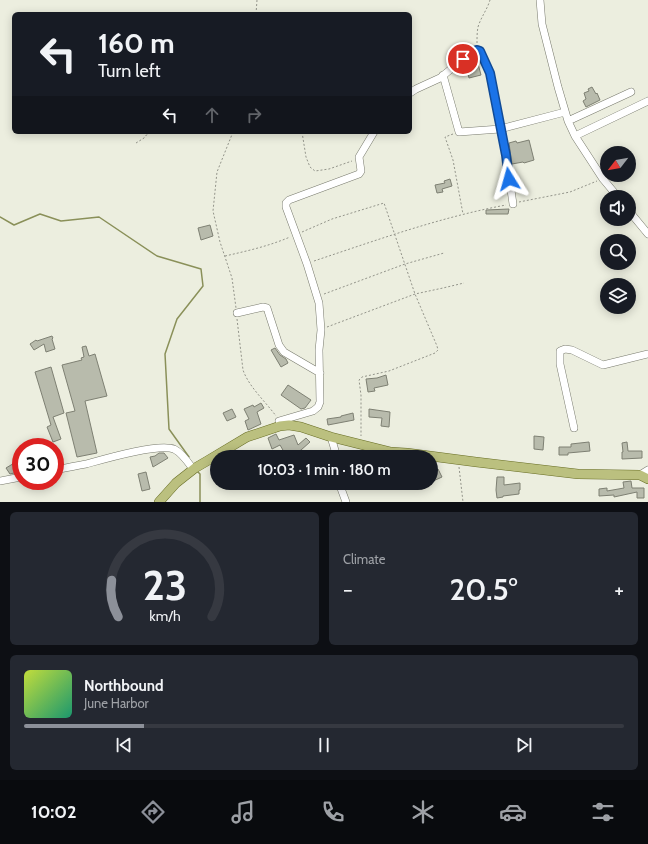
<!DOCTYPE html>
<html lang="en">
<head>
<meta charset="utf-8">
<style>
  :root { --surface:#171b24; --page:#242831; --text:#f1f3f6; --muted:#9ea1a6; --line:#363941; --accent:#8c9099 }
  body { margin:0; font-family:Cabin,sans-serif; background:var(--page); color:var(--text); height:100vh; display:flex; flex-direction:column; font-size:15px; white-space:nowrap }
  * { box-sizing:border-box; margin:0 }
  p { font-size:13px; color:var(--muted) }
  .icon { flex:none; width:22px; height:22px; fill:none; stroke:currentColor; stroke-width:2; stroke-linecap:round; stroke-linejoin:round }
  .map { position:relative; height:502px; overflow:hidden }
  .drawer { display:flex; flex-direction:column; gap:10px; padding:10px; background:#0d0f14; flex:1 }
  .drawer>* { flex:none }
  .top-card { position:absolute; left:12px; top:12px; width:400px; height:122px; border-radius:6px; box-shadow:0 2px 10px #0003; background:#171b24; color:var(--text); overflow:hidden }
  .needle { width:26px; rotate:239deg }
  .controls { position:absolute; left:600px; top:146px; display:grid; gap:8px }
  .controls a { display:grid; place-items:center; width:36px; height:36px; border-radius:50%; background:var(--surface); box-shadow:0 2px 10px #0003; font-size:20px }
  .speed { position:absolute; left:12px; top:438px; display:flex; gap:8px; font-size:20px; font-weight:700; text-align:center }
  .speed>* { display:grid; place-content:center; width:52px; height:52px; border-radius:50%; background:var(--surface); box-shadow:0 2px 10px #0003; line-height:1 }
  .speed .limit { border:6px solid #d22; background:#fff; color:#111 }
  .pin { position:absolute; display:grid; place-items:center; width:34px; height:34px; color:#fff; margin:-17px; border:2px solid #fff; border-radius:50%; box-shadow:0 1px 4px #0007 }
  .me { position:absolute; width:44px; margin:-22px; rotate:352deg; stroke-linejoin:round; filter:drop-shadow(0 0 3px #0008) }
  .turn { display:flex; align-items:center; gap:14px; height:84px; padding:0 20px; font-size:18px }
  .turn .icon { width:52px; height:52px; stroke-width:2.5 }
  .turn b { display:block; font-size:28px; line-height:34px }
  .lanes { display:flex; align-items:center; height:38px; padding:0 20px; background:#0003; justify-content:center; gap:20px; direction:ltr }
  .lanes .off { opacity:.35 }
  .big { font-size:30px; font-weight:600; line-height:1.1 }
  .drawer .widget { flex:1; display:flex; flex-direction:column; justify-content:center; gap:6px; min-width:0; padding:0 14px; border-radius:6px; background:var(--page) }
  .drawer .dial { align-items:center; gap:0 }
  .dial svg { height:104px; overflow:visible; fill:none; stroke:var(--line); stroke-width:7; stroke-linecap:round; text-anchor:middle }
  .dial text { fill:var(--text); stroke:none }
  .song { display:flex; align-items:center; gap:12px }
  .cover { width:48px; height:48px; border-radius:6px; background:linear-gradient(135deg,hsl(70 70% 55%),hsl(160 70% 35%)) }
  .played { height:4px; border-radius:2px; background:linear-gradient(90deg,var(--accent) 20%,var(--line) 20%) }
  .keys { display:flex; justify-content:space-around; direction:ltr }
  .heat { display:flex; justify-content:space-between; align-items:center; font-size:22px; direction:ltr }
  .drawer .tiles { flex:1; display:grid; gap:10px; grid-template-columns:1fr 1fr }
  .widget:last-child { grid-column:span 2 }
  .trip { position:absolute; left:210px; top:450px; width:228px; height:40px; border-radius:20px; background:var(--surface); box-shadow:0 2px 10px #0003; font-weight:600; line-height:40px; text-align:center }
  .menu { display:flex; height:64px; justify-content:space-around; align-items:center; background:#090b0e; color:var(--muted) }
  .menu .icon { width:28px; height:28px }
  .menu .selected { color:var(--accent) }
  .menu b { font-size:18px; color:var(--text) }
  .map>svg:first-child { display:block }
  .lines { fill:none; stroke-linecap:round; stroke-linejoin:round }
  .stream { stroke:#8a9059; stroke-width:1.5 }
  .building { fill:#b8bbac; stroke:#7e8073 }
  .minor-casing { stroke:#787a6d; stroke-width:8 }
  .major-casing { stroke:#686d25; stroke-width:10 }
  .path { stroke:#93948a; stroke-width:1; stroke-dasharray:2 2; stroke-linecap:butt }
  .minor { stroke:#fff; stroke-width:7 }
  .major { stroke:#bbc07f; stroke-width:9 }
  .route-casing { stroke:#114b97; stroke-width:10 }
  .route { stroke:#1a73e8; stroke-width:7 }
</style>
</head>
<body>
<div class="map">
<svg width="648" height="502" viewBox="0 0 648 502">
  <rect width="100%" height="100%" fill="#eceedf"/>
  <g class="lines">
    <path class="stream" d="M 0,217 L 14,225 L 40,214 L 61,221 L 99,217 L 157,256 L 201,269 L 203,286 L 177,319 L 165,354 L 169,429 L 189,457
      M 197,471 L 200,474 L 200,502"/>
  </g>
  <path class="building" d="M 475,56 L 476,56 L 478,59 L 477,60 L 481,75 L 469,78 L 467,69 L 475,67 L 472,59 Z
    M 592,87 L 596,94 L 597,93 L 600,100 L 586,107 L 583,101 L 586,99 L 584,93 L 589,91 L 588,89 Z
    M 529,140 L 534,160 L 524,163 L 523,162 L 512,164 L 509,143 L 516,141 L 517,143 Z
    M 450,179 L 452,186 L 442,189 L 443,192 L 437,193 L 435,185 L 445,183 L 444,181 Z
    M 509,209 L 508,214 L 486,214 L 486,210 Z
    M 210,225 L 213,236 L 201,240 L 198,228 Z
    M 52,336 L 53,338 L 52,339 L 55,349 L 46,352 L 44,344 L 34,350 L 30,344 L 36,340 L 37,341 Z
    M 86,346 L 89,356 L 95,354 L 107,396 L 85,401 L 97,453 L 77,457 L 66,413 L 75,411 L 62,365 L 82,360 L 81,358 L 84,357 L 82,347 Z
    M 275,348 L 280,355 L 286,359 L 288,363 L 281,367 L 271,350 Z
    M 51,367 L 64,413 L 53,417 L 61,439 L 53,442 L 47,427 L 51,425 L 35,372 Z
    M 386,375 L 388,385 L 374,388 L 375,391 L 368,392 L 366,379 L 377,378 Z
    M 288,385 L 311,400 L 305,408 L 301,409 L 281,395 Z
    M 261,403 L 264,408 L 257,412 L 261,424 L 248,430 L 245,421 L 249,419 L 244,409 L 253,405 L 254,407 Z
    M 232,409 L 236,417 L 227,421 L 223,413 Z
    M 369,409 L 390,412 L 389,427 L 381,426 L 382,418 L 369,417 Z
    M 353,413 L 354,420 L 328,425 L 327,419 L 341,417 L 341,416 Z
    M 276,434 L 279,440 L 294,435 L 298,445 L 306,438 L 310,442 L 301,450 L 290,457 L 287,457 L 280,445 L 272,449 L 268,438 Z
    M 534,436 L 544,437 L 543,450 L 534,449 Z
    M 589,442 L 590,451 L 568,453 L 568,455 L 559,455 L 559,447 L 571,447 L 571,444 Z
    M 627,442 L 628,451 L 642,451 L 642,458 L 622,459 L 622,452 L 623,452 L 622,443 Z
    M 159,453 L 164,453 L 168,458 L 153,467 L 150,457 L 155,456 Z
    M 21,459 L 21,469 L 14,473 L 10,474 L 6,468 Z
    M 438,469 L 442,477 L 431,482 L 431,472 Z
    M 146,472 L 150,489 L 142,491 L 138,474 Z
    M 497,477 L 504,477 L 504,485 L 520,483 L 520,490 L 519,490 L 519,494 L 503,496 L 503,497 L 497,498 L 496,490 Z
    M 631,481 L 632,488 L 644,488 L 644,498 L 637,498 L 637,492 L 614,497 L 614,495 L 599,496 L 599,489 L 607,488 L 607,491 L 624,488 L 623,482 Z"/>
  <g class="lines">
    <defs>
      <path id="minor" d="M 540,0 L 542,24 L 558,87 L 568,121 L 575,136 L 603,179 L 618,197
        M 443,75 L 459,132 L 500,129 L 565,112
        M 410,93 L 416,89 L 440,78 L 472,52 L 477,50 L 480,51 L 490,73 L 506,155 L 513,204
        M 568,121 L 631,92
        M 575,136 L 648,101
        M 629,211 L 648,234
        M 237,313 L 263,307 L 267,308 L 279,345 L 284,352 L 320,373
        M 279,421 L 313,411 L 318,407 L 320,402 L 319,350 L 321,330 L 319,303 L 307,264 L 286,207 L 286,203 L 289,200 L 359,174 L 361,171 L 359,157 L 374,132
        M 574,428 L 560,364 L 560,351 L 565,349 L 572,350 L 603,365 L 648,354
        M 331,437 L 337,457
        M 55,470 C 65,468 75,466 86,464 C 104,459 158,443 174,449 C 182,453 188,462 193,469
        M 640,475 L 648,470
        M 0,481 L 21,477
        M 339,483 L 346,502"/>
      <path id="major" d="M 159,502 L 176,483 L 195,468 L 207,461 L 247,437 L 280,426 L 289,425 L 301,427 L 331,437 L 391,452 L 407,453 L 476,462 L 578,474 L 640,475 L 648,479"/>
    </defs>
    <use href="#minor" class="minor-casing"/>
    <use href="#major" class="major-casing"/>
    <path class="path" d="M 256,14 L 257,0
      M 477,43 C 477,38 477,32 478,27 C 481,17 487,10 490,0
      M 233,132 L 217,172 L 213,211 L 220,242 L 232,278 L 236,308
      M 302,132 L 306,157 L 310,167 L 315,171 L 329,169 L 352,161
      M 453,134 L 445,137 L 453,160 L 463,214
      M 136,143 L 144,138 L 149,132
      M 519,202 L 570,192 L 597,181
      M 302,232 L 332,219 L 384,203 L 415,294 L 437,346 L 438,350 L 435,353 L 389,371 L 362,377 L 359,380 L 361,395 L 361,436
      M 225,256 C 247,251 269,246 290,237
      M 314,261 C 377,240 441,217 506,205
      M 324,294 L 405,264 L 444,253
      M 237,319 L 243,370 C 249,387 265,401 276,416
      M 327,327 L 415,294 L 443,288 L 464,283
      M 459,467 L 463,502"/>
    <use href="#minor" class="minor"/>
    <use href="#major" class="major"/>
  </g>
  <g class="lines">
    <defs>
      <path id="route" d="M 463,59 L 472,52 L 477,50 L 480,51 L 490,73 L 506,155 L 509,179"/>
    </defs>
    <use href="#route" class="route-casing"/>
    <use href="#route" class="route"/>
  </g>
</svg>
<div class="controls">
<a><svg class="needle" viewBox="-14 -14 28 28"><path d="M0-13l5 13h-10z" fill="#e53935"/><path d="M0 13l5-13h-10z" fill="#9ea1a6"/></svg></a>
<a><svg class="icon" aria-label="sound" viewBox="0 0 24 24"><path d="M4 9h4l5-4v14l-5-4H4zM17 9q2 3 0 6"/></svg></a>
<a><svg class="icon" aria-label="search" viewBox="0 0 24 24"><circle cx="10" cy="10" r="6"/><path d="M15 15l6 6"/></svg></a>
<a><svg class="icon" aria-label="layers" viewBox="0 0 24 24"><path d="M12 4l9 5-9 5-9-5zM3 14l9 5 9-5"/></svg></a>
</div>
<div class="speed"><div class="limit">30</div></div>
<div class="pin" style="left:463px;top:59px;background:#d93025"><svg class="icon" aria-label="arrive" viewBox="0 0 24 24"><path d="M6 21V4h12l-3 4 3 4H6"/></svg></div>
<svg class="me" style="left:509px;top:179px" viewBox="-20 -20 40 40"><path d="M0-17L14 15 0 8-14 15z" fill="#1a73e8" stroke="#fff" stroke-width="4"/></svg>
<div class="trip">10:03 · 1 min · 180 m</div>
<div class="top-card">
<div class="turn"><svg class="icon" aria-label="left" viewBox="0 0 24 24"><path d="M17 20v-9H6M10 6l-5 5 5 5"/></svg><div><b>160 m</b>Turn left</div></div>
<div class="lanes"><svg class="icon" aria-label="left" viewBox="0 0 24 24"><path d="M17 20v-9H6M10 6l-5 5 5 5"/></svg><svg class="icon off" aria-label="ahead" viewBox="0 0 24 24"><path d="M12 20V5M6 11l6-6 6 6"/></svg><svg class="icon off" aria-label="right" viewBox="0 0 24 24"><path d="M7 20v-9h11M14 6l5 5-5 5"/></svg></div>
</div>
</div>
<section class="drawer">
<div class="tiles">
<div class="widget dial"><svg viewBox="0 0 100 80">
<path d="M14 69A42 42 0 1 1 86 69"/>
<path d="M14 69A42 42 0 0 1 9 41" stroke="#8c9099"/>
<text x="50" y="56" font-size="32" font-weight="700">23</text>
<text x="50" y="72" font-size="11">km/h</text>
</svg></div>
<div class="widget"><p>Climate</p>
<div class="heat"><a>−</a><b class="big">20.5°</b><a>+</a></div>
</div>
<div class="widget">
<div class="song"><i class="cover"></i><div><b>Northbound</b><p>June Harbor</p></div></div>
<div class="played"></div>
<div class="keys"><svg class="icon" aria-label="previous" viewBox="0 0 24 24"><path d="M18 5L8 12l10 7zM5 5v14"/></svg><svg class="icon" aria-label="pause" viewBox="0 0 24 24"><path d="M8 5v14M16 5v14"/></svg><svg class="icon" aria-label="next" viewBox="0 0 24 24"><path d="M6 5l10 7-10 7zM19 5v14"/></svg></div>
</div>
</div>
</section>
<nav class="menu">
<b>10:02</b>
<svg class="icon selected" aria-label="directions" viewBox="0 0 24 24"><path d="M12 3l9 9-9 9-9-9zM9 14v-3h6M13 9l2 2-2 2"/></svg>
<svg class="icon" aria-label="music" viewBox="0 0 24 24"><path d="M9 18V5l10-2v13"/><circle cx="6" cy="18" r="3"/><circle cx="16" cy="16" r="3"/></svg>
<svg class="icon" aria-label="phone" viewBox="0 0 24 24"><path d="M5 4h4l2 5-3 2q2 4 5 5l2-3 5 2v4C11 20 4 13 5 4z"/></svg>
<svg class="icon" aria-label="climate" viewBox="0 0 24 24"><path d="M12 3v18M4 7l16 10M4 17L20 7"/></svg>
<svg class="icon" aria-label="car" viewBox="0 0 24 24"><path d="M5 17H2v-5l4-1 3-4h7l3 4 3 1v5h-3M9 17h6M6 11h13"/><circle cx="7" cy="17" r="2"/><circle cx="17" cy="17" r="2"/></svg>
<svg class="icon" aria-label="filters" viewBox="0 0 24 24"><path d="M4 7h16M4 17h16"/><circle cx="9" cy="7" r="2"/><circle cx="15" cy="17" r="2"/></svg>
</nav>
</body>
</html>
